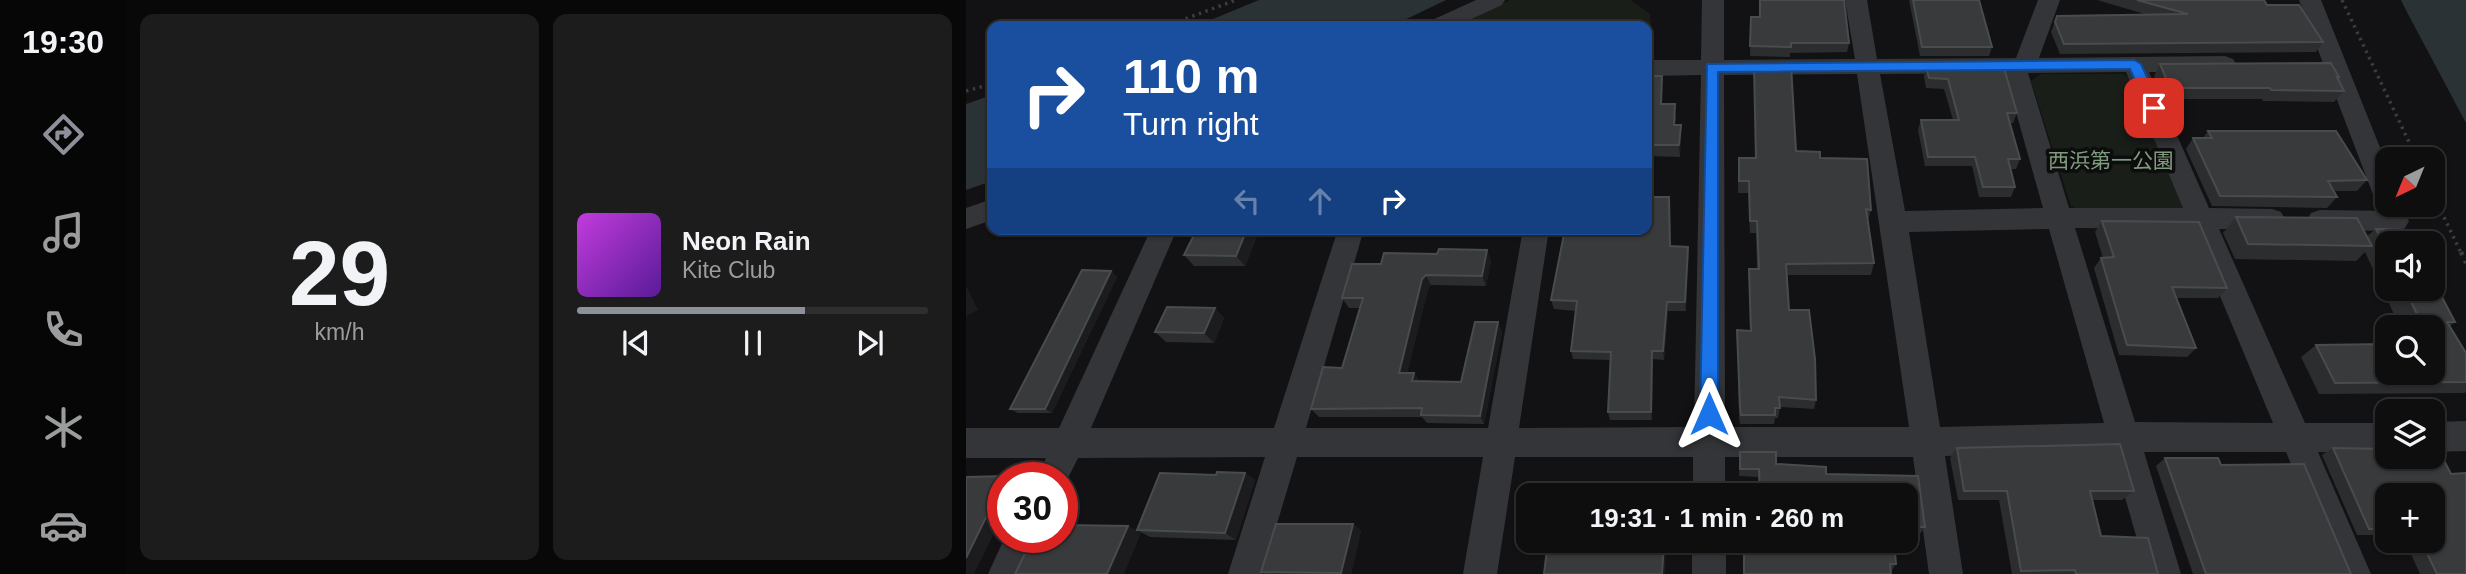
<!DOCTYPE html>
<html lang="en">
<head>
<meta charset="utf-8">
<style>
  :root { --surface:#0e0e0f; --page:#1c1c1d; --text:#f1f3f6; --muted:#9b9c9e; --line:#2e2e2f; --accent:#8c9099 }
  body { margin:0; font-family:Arial,"Noto Sans JP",sans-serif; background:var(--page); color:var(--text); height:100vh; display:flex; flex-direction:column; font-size:26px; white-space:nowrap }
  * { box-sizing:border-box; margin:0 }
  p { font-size:23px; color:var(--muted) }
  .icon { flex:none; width:38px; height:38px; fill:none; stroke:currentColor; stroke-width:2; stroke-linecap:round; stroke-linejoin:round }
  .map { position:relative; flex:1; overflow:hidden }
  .panel { display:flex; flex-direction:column; gap:14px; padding:14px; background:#080808; width:840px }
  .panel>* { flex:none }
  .guide { position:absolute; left:21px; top:21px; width:665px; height:214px; border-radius:14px; box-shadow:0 2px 5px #0004,0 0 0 2px var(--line); background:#1a4fa0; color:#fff; overflow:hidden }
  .needle { width:46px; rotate:223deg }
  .fabs { position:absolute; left:1409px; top:147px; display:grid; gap:14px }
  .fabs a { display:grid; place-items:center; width:70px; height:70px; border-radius:14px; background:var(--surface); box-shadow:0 2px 5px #0004,0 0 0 2px var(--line); font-size:35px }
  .speed { position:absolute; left:21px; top:462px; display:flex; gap:14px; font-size:35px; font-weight:700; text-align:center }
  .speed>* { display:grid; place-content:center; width:91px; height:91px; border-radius:50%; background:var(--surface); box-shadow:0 2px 5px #0004,0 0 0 2px var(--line); line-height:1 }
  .speed .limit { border:10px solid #d22; background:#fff; color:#111 }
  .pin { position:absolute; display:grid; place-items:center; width:60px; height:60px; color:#fff; margin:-30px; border-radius:14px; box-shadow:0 4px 10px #0006 }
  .me { position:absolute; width:77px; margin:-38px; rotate:0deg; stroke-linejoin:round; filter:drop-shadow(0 0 5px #0008) }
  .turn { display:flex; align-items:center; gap:24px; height:147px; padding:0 21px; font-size:32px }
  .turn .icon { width:91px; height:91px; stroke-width:2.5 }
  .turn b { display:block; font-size:49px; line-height:60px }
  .lanes { display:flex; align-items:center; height:66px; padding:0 21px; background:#0003; justify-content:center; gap:35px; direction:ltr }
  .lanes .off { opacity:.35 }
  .panel .card { flex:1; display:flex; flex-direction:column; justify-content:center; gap:10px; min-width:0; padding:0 24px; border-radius:14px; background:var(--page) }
  .panel .dial { align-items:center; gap:0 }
  .dial b { font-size:91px; line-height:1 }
  .song { display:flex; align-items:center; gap:21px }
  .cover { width:84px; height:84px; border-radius:10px; background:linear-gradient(135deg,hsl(290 70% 55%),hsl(270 70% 35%)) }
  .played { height:7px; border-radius:4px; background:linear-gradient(90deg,var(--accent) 65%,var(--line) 65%) }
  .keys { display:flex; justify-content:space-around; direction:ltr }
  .panel .tiles { flex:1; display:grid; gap:14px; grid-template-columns:repeat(2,1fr) }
  .trip { position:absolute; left:550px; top:483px; width:402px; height:70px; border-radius:14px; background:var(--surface); box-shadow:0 2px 5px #0004,0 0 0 2px var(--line); font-weight:600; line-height:70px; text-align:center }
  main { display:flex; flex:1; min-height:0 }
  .tab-bar { display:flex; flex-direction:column; width:126px; justify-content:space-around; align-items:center; background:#060606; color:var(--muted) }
  .tab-bar .icon { width:49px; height:49px }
  .tab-bar .on { color:var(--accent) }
  .tab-bar b { font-size:32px; color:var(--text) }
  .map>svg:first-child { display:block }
  .green { fill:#191e19 }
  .water { fill:#2a3236 }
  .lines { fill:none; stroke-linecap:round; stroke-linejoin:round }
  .path-far1 { stroke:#3a3c3f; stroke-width:3.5; stroke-dasharray:2.5 4.5; stroke-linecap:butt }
  .path { stroke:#3a3c3f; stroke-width:4.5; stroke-dasharray:3.5 6; stroke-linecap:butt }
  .minor { fill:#343538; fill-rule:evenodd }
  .wall { fill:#2b2d2e }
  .shaded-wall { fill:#1c1c1e }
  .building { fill:#383a3c; stroke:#494c4f; stroke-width:2 }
  .route { fill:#1a73e8; stroke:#114b97; stroke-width:2 }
  .labels { text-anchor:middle; stroke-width:7; stroke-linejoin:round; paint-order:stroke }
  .park-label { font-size:21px; fill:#819b7f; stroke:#0d0d0e }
</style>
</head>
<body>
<main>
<nav class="tab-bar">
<b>19:30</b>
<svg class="icon on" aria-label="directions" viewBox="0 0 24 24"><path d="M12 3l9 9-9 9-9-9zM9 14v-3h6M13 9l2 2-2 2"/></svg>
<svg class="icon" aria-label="music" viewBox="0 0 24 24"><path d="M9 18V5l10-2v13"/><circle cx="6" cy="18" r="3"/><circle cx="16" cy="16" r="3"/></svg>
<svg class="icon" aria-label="phone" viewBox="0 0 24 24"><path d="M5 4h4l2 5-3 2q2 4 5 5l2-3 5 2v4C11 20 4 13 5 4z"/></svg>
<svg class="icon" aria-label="climate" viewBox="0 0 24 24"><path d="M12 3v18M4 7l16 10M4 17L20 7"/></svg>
<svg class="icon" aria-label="car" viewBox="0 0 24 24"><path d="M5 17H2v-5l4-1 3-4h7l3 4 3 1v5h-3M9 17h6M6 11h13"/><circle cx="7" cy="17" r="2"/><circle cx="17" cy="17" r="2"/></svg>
</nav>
<section class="panel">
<div class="tiles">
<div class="card dial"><b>29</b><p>km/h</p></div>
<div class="card">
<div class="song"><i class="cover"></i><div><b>Neon Rain</b><p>Kite Club</p></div></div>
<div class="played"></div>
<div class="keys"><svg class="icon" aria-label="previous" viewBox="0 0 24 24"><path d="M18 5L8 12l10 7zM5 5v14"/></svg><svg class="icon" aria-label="pause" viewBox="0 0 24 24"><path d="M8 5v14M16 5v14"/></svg><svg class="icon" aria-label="next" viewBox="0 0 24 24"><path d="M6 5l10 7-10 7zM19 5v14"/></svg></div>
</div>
</div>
</section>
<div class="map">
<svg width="1500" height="574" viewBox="0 0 1500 574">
  <rect width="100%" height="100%" fill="#121214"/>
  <path class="green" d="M 544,0 L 665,0 L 684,14 L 687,53 L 681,53 L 681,26 L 488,26 Z
    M 1075,74 L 1156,74 L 1167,78 L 1220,205 L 1213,214 L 1116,212 L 1105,206 L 1065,81 Z"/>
  <path class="water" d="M 293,0 L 480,0 L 426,26 L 230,26 Z
    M 1435,0 L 1500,0 L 1500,123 L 1442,14 Z
    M 26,95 L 26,181 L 0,190 L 0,104 Z"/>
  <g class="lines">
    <path class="path-far1" d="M 1376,0 L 1451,159
      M 200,26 L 270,0
      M 0,91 L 26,84
      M 1466,192 L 1495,253"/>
    <path class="path" d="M 1495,252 L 1500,263"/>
    <path class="minor" d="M 510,0 L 539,0 L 536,5 L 490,26 L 461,26 L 464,21 Z
      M 736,0 L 758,0 L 758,60 L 889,59 L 879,0 L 901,0 L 911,59 L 1050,58 L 1072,0 L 1094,0 L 1073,58 L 1259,56 L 1267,59 L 1270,64 L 1267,69 L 1259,72 L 1183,72 L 1243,208 L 1306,209 L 1315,212 L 1319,219 L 1315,226 L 1306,229 L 1253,229 L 1339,423 L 1421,423 L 1421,453 L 1352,452 L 1405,574 L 1371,574 L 1320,452 L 1178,452 L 1215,574 L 1181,574 L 1146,452 L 979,456 L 997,574 L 963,574 L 947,457 L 759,457 L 759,495 L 727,495 L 727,457 L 549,457 L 531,574 L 497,574 L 517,457 L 331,457 L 296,574 L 262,574 L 299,457 L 112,458 L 96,490 L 96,478 L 71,478 L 80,458 L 0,458 L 0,428 L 93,428 L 185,229 L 211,229 L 125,428 L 308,428 L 372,229 L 398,229 L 340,428 L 522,428 L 557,229 L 583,229 L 553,428 L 728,427 L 735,75 L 681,76 L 681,60 L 735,60 ZM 1160,72 L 1217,208 L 1103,208 L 1062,73 ZM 1039,73 L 1077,208 L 939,211 L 914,74 ZM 891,74 L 943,427 L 759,427 L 758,75 ZM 1109,228 L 1226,229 L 1307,423 L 1169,422 ZM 1083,229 L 1138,423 L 974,427 L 943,232 Z
      M 1333,0 L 1355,0 L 1421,165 L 1421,205 L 1428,205 L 1421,207 L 1412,204 L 1408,197 Z
      M 26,199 L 26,220 L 0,229 L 0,208 Z
      M 1354,210 L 1430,211 L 1439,214 L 1443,221 L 1439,228 L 1430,231 L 1354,230 L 1345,227 L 1341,220 L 1345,213 Z
      M 1500,421 L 1500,451 L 1466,452 L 1466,422 Z
      M 39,537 L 74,537 L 57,574 L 22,574 Z
      M 726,541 L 760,541 L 760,574 L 726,574 Z"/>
  </g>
  <path class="wall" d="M 793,0 L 878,0 L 883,43 L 881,52 L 824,53 L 824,57 L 784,56 L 785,17 L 794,17 Z
    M 943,0 L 1013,0 L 1026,47 L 1023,56 L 954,56 Z
    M 1131,0 L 1298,0 L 1301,5 L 1357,42 L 1350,52 L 1094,54 L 1085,32 L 1091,16 L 1182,15 Z
    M 1194,64 L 1373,77 L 1372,79 L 1378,91 L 1368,102 L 1297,101 L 1296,99 L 1198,99 L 1188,76 Z
    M 788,65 L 830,151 L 854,158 L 905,210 L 902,221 L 908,263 L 905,275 L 821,275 L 823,310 L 850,400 L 848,409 L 814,407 L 812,418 L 809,418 L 808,424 L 774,424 L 773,417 L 771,330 L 784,331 L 783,269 L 791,269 L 790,233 L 784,233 L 782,193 L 772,193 L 772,170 L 789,158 Z
    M 960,67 L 1051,113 L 1047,123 L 1044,123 L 1054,159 L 1050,169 L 1044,169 L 1049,187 L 1045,197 L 1013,197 L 1006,166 L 959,166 L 952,130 L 955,120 L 987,120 L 978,89 L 960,88 L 958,77 Z
    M 681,76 L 696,76 L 696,104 L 710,116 L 709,125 L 715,125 L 714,157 L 681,156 Z
    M 1242,131 L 1401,180 L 1391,191 L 1368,191 L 1371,197 L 1361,208 L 1246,206 L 1220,149 L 1227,138 L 1237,138 Z
    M 1270,217 L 1401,236 L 1410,229 L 1421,243 L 1421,289 L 1466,289 L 1489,322 L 1484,326 L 1500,353 L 1500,392 L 1498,393 L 1353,394 L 1335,357 L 1350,345 L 1466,373 L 1466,327 L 1434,327 L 1399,252 L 1390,261 L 1269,259 L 1257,233 Z
    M 1136,221 L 1261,288 L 1252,298 L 1210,298 L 1230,348 L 1221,357 L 1153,355 L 1128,268 L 1135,258 L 1137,258 L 1129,232 Z
    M 294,229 L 279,266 L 228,266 L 218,255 Z
    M 705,246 L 722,247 L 720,311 L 702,311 L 698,360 L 687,359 L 686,420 L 644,420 L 642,412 L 644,360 L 607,359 L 605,351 L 610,311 L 588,309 L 585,300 Z
    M 525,260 L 520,286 L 465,285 L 462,289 L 441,373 L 448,373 L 453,381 L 495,382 L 532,322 L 536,332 L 518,424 L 461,423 L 456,417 L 353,417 L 345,409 L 376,368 L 394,308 L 383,308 L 376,298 L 415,264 Z
    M 145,271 L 151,277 L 86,413 L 52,413 L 44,409 Z
    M 249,308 L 258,318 L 248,343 L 200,342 L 189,332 Z
    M 1466,443 L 1469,443 L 1485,474 L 1500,473 L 1500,574 L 1454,574 L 1439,541 L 1466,541 L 1466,495 L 1421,495 L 1421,535 L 1391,535 L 1356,455 L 1367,448 L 1421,449 L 1421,457 L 1466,457 Z
    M 991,448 L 1168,491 L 1156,500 L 1126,500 L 1135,536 L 1192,574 L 1046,574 L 1033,500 L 992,500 L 984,458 Z
    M 774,452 L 810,452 L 810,464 L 860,467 L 860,474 L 952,476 L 959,527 L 954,534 L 940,534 L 940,495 L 793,495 L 792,477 L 773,476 Z
    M 1199,458 L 1255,465 L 1385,574 L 1227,574 L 1190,466 Z
    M 279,473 L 289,480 L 270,540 L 184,537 L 171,530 L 250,475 Z
    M 387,524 L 395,531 L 385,574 L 298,574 L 295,572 Z
    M 777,541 L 928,541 L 930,564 L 926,570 L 925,570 L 925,574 L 777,574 Z"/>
  <path class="shaded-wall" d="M 715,125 L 715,136 L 714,157 L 713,145 Z
    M 281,229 L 294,229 L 279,266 L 270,256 Z
    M 722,247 L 723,257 L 720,311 L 719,302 Z
    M 521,250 L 525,260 L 520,286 L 516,276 Z
    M 145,271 L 151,277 L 86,413 L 79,409 Z
    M 460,275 L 465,285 L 462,289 L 439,382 L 433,373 L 456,279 Z
    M 0,286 L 12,310 L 2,315 L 0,318 Z
    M 701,302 L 702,311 L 698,360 L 697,351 Z
    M 249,308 L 258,318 L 248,343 L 238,333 Z
    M 532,322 L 536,332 L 518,424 L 514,416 Z
    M 686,351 L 687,359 L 686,420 L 685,412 Z
    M 448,373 L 453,382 L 446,381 Z
    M 279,473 L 289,480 L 270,540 L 259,533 Z
    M 37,483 L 37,515 L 8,574 L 0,574 L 0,558 Z
    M 387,524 L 395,531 L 385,574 L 377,574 L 375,573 Z
    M 162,526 L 175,533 L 158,574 L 141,574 Z
    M 698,541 L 700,551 L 699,574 L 696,574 Z"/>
  <path class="building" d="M 794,0 L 878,0 L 883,43 L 825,43 L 825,47 L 784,46 L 785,17 L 794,17 Z
    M 947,0 L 1013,0 L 1026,47 L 956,47 Z
    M 1171,0 L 1298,0 L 1301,5 L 1333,5 L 1357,42 L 1098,44 L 1089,22 L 1091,16 L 1222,14 Z
    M 1365,63 L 1373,77 L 1371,77 L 1378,91 L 1305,90 L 1304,88 L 1204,88 L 1194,64 Z
    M 788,65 L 825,65 L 830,151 L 854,152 L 854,158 L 901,159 L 905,210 L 900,209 L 908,263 L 820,264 L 823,310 L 843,310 L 849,359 L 850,400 L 813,397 L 814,408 L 809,408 L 809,415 L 775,415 L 774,407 L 771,330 L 785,331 L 783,269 L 793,269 L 791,221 L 784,221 L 783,181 L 773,181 L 773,158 L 790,158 Z
    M 960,67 L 1038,68 L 1051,113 L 1041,113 L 1054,159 L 1042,159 L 1049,187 L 1017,187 L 1009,157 L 962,157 L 955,120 L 993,120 L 982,79 L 963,78 Z
    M 681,76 L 696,76 L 695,104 L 709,104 L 708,125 L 715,125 L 713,145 L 681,145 Z
    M 1242,131 L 1370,131 L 1401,180 L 1362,181 L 1371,197 L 1254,196 L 1227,138 L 1246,138 Z
    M 681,197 L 703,197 L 704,246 L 722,247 L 719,302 L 701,302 L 697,351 L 686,351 L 685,412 L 642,412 L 645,352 L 605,351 L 611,301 L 585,300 L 599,229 L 681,229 Z
    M 1270,217 L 1391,218 L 1406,246 L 1282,244 Z
    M 1136,221 L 1233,222 L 1261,288 L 1206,287 L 1230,348 L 1161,345 L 1135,258 L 1148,257 Z
    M 231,229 L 281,229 L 270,256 L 218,255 Z
    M 1410,229 L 1443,230 L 1449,243 L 1421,243 L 1421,252 Z
    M 473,249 L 521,250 L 516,276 L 460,275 L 456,279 L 433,373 L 448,373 L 446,381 L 495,382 L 509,322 L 532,322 L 514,416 L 455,415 L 456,408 L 345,409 L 357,367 L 376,368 L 397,298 L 376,298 L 386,264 L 415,264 L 418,253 L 471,254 Z
    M 116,270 L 145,271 L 79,409 L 44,409 Z
    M 1466,278 L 1489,322 L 1481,322 L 1500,353 L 1500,382 L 1369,383 L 1350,345 L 1421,344 L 1421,373 L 1466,373 L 1466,327 L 1457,327 L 1439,289 L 1466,289 Z
    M 201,307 L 249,308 L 238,333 L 189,332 Z
    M 1466,443 L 1469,443 L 1485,474 L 1500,473 L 1500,574 L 1471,574 L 1455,541 L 1466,541 L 1466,495 L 1421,495 L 1421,529 L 1403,529 L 1367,448 L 1421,449 L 1421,457 L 1466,457 Z
    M 1154,444 L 1168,491 L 1124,491 L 1135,536 L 1182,538 L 1192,574 L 1110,574 L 1109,570 L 1055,571 L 1041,491 L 998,491 L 991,448 Z
    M 774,452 L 810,452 L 810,464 L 860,467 L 860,474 L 952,476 L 959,527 L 940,527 L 940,495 L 794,495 L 793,469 L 774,469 Z
    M 1199,458 L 1252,458 L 1255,465 L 1338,464 L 1385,574 L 1240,574 Z
    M 251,472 L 279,473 L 259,533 L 171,530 L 194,473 L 250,475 Z
    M 40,476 L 39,478 L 37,478 L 37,483 L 0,558 L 0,478 L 1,477 Z
    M 310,524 L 387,524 L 375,573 L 295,572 Z
    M 96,525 L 162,526 L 141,574 L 49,574 L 67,537 L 96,537 Z
    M 582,541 L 698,541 L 696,574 L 578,574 Z
    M 778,541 L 928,541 L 930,564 L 924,564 L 925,574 L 778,574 Z"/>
  <path class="route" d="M 1168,60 L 1175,64 L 1195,108 L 1193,112 L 1183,112 L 1164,69 L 752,72 L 752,414 L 749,420 L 743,422 L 737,420 L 734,414 L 741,64 Z"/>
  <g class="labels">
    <g class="park-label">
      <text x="1145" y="168">西浜第一公園</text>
    </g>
  </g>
</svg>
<div class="fabs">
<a><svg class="needle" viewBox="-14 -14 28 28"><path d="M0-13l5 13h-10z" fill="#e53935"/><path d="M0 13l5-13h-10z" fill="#9b9c9e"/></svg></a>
<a><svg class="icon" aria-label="sound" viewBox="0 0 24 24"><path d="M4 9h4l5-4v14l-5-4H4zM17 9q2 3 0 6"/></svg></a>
<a><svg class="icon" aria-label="search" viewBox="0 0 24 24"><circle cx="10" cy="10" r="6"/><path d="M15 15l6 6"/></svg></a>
<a><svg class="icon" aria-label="layers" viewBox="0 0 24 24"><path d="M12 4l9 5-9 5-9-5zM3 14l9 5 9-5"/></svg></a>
<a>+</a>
</div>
<div class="speed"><div class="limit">30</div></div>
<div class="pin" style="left:1188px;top:108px;background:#d93025"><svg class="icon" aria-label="arrive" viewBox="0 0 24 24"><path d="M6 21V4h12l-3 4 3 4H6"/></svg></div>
<svg class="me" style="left:743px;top:414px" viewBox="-20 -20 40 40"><path d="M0-17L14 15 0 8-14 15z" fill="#1a73e8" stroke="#fff" stroke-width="4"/></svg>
<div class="trip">19:31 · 1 min · 260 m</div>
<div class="guide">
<div class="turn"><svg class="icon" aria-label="right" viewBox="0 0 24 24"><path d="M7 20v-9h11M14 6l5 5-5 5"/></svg><div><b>110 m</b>Turn right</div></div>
<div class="lanes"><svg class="icon off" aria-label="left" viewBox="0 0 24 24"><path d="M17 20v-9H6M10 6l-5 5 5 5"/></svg><svg class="icon off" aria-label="ahead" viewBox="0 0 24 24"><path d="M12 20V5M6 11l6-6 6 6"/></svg><svg class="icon" aria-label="right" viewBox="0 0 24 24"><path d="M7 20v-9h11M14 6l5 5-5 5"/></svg></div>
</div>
</div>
</main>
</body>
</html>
